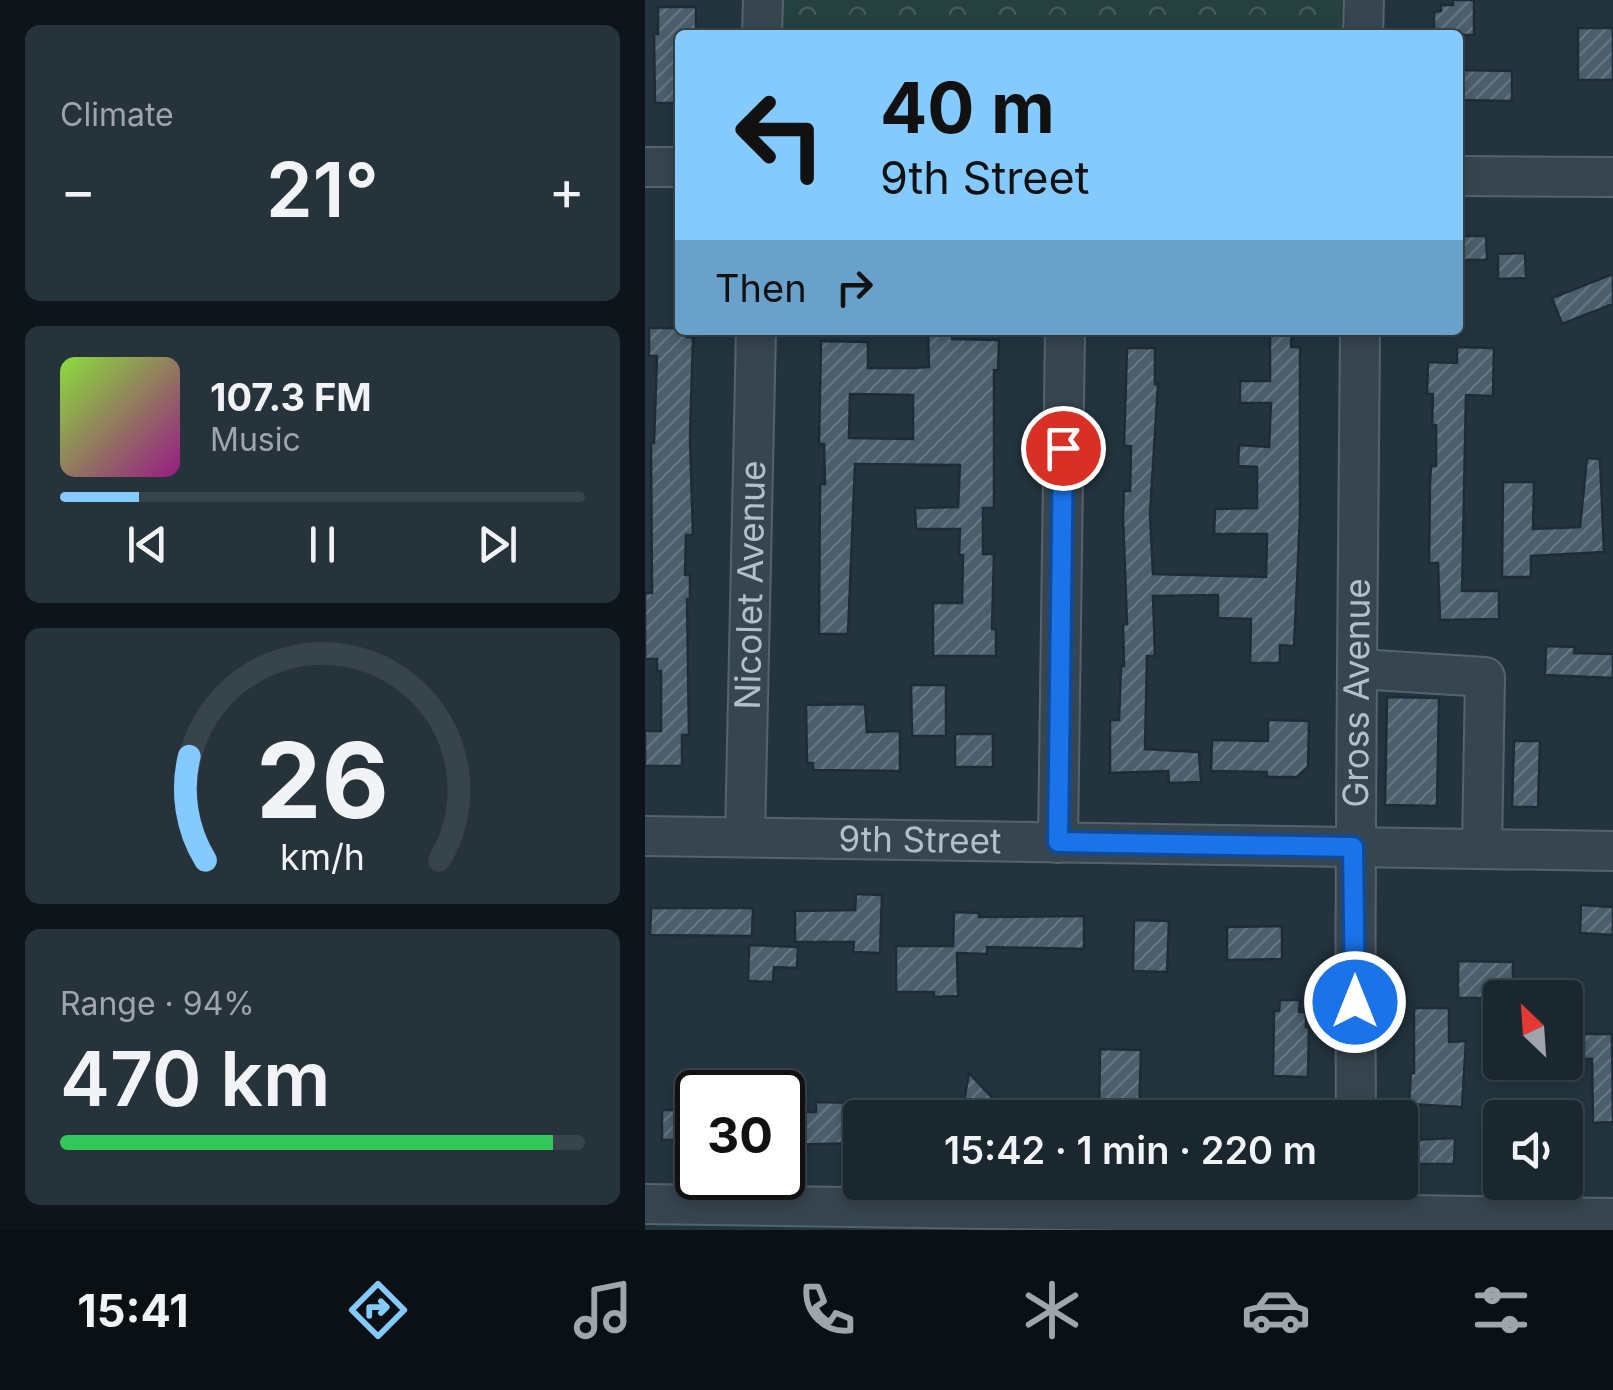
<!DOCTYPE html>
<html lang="en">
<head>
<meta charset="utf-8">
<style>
  :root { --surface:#1a272f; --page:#27333b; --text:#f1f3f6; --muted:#9fa5aa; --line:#38444b; --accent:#84cafe }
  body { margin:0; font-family:Inter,sans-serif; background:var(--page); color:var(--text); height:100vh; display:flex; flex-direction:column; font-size:38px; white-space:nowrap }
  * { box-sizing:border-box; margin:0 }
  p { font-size:32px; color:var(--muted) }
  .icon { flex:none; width:55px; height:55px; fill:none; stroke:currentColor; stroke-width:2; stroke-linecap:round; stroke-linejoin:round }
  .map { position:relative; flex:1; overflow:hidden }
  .details { display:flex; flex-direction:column; gap:25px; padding:25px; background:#0e151a; width:645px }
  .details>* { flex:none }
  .top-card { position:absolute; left:30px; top:30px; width:788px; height:305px; border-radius:10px; box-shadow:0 5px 15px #0003,0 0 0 2px var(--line); background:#84cafe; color:#111; overflow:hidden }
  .needle { width:65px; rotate:335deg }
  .fabs { position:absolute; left:838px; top:980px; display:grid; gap:20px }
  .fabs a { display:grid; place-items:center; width:100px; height:100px; border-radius:10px; background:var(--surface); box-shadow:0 5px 15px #0003,0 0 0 2px var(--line); font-size:50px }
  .speed { position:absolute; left:30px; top:1070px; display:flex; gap:20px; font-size:50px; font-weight:700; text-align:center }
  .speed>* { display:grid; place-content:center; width:130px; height:130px; border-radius:50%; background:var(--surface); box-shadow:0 5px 15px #0003,0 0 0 2px var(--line); line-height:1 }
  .speed .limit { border:5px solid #111; border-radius:15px; background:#fff; color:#111 }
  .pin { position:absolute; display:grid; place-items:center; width:85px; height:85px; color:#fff; margin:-42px; border:5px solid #fff; border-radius:50%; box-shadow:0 2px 10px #0007 }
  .me { position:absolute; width:110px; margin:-55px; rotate:0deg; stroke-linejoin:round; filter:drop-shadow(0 0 8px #0008) }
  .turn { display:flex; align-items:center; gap:35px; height:210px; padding:0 40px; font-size:45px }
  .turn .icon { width:130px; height:130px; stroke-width:2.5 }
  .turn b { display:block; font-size:70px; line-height:85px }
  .then { display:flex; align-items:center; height:95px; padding:0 40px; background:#0003; gap:20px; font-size:38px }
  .big { font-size:75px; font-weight:600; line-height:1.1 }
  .details .card { flex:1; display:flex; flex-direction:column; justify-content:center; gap:15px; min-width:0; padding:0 35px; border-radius:15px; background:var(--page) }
  .details .dial { align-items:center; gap:0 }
  .dial svg { height:260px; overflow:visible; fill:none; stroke:var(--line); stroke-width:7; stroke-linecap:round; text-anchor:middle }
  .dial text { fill:var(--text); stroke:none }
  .song { display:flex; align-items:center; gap:30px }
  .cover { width:120px; height:120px; border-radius:15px; background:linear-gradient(135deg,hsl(90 70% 55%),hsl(310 70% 35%)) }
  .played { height:10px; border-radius:5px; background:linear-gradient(90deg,var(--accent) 15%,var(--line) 15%) }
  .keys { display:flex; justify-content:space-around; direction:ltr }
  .heat { display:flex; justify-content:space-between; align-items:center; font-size:55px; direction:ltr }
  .charge { height:15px; border-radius:8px; background:linear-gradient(90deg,#34c759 94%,var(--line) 0) }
  .trip { position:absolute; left:198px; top:1100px; width:575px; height:100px; border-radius:10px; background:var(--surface); box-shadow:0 5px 15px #0003,0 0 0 2px var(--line); font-weight:600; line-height:100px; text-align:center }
  .menu { display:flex; height:160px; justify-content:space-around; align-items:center; background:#0a1013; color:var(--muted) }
  .menu .icon { width:70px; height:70px }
  .menu .current { color:var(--accent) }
  .menu b { font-size:45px; color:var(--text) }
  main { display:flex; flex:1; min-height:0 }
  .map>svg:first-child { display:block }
  .park { fill:url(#park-crowns) }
  .building { fill:url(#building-hatch); stroke:#1e2c36; stroke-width:2.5; fill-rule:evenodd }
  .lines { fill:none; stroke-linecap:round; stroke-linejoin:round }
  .minor-casing { stroke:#55636d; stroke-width:42 }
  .minor { stroke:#37454f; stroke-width:38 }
  .route-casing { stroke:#114b97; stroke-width:25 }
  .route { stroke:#1a73e8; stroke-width:18 }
  .labels { text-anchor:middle; stroke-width:10; stroke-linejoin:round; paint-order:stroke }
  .street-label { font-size:35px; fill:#b3c0ca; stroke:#1c2a34 }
</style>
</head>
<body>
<main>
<section class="details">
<div class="card"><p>Climate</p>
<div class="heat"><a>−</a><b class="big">21°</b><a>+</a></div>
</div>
<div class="card">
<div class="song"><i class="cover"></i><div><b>107.3 FM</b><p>Music</p></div></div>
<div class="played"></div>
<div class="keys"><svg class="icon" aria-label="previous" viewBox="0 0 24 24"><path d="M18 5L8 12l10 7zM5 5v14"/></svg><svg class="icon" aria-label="pause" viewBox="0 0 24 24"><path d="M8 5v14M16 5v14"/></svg><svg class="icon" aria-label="next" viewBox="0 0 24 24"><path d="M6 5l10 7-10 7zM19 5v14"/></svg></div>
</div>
<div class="card dial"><svg viewBox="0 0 100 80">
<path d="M14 69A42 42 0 1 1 86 69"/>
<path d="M14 69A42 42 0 0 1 9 37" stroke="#84cafe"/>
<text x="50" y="56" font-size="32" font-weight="700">26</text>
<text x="50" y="72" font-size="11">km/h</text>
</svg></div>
<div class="card"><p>Range · 94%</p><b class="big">470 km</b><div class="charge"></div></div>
</section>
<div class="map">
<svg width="968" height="1230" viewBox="0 0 968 1230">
  <defs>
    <pattern id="park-crowns" width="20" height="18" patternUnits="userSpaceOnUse" patternTransform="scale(2.5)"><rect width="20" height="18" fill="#25403e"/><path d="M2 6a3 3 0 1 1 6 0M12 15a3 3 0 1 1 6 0" fill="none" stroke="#425a59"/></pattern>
    <pattern id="building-hatch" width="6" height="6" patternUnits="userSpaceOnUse" patternTransform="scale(2.5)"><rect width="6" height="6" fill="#4b5e6b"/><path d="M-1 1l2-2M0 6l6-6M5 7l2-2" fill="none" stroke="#63737f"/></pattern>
  </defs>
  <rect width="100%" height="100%" fill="#23343f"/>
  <path class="park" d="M 118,0 L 719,0 L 718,35 L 117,35 Z"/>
  <path class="building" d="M 808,0 L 829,0 L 829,35 L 789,35 L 789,12 L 796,11 L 796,5 L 808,5 Z
    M 13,7 L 51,7 L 51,30 L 41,30 L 41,35 L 35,35 L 35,103 L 10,103 L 9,34 L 13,34 Z
    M 933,28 L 968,28 L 968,80 L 933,80 Z
    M 812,70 L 867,71 L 867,101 L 812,100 Z
    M 812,236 L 841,236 L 842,260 L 812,260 Z
    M 880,253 L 881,278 L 853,279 L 853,254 Z
    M 968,274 L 968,304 L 917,324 L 907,298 Z
    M 4,328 L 35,328 L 42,330 L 42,337 L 48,337 L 45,438 L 48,535 L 41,535 L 40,575 L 45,575 L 45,599 L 42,599 L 44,735 L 37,735 L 37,766 L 0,766 L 0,731 L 16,731 L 16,671 L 12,671 L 12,659 L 0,659 L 0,593 L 7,593 L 6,443 L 9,443 L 12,356 L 4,356 Z
    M 283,330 L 307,330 L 307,339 L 354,340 L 353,370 L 349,370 L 349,508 L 338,508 L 338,554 L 349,554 L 347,629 L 351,629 L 351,656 L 288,656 L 288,603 L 317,603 L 318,555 L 314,555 L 315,529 L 271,529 L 270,508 L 313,507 L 315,465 L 210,464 L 203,634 L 174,634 L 175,484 L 180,484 L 179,444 L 174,444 L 176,341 L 223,342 L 223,368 L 268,368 L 284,367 ZM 205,394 L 268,395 L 268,439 L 204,438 Z
    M 625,330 L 647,330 L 646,347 L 655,347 L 655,517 L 649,646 L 635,645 L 635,663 L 605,663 L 606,619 L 573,618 L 573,595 L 508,596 L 510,656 L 502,656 L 500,749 L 554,752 L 556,782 L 524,783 L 523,771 L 465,773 L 465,720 L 474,720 L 476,666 L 479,666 L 478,624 L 482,624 L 478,517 L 479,491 L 485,491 L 486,446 L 479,446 L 482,348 L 510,348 L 510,384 L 513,384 L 505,514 L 508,574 L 621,577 L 622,534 L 569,534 L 570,509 L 612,508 L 612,467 L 593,466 L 594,445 L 624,447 L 626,403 L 595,403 L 595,381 L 625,381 Z
    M 812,347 L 849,348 L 848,396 L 821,395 L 817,591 L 854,591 L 854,619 L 795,620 L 793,563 L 784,563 L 785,482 L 786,466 L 791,466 L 791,425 L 787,425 L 788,394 L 782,394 L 783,362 L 812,363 Z
    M 942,458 L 955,459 L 959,552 L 886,556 L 886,577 L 857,577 L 858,482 L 889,482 L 888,529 L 935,527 Z
    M 901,646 L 930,647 L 929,653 L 968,654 L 968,678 L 900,675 Z
    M 266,685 L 301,685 L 301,736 L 267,736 Z
    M 742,697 L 794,698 L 792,806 L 740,805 Z
    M 220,704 L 222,732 L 255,731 L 255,771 L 168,770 L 168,763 L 162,763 L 161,705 Z
    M 623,720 L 664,721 L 663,767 L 652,777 L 622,777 L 622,772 L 566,771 L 567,740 L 623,741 Z
    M 310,734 L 348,734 L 348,767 L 310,767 Z
    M 869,741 L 895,741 L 893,807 L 867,807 Z
    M 211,894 L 237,895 L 235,953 L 208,952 L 209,942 L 150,942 L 150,911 L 210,910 Z
    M 936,905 L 968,907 L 968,935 L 935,933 Z
    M 6,908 L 108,908 L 107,936 L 5,935 Z
    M 309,912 L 334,913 L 334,917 L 439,916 L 439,949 L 342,947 L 342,954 L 312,953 L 313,996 L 289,997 L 289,992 L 251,992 L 251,946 L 308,946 Z
    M 489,920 L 524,921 L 522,972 L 488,971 Z
    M 637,926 L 637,959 L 582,960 L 582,927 Z
    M 104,945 L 153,947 L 152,968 L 129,967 L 128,982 L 103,981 Z
    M 813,961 L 868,962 L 868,998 L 813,998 Z
    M 635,1000 L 655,1000 L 654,1012 L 661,1012 L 661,1027 L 664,1027 L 663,1077 L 628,1076 L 629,1011 L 634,1011 Z
    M 769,1008 L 804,1008 L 804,1042 L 821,1041 L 817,1107 L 764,1104 L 766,1072 L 769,1073 Z
    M 939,1034 L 967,1034 L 968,1122 L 948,1123 L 947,1059 L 939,1059 Z
    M 455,1049 L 496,1050 L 494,1118 L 454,1118 Z
    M 324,1073 L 366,1118 L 316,1118 Z
    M 171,1102 L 215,1103 L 215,1143 L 138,1145 L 138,1112 L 171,1112 Z
    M 17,1110 L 52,1110 L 52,1140 L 17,1140 Z
    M 810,1138 L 809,1164 L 767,1164 L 768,1140 Z"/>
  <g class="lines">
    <defs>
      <g id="minor">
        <path d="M 117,35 L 118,0"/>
        <path d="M 718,35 L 719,0"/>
        <path d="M 0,167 L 35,167"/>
        <path d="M 812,176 L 968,177"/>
        <path d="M 714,669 L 840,677 L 837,849"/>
        <path id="s1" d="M 0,836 L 968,851"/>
        <path id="s2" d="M 100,837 L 111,330"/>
        <path d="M 413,843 L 420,330"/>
        <path id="s3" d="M 711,1118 C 709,855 713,593 715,330"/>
        <path d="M 0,1204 L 968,1218"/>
      </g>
    </defs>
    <use href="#minor" class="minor-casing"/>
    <use href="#minor" class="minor"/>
  </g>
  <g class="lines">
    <defs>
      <path id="route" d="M 418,448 L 413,842 L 708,847 L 710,1002"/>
    </defs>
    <use href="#route" class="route-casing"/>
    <use href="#route" class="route"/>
  </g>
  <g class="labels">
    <g class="street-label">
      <text dy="12" stroke="none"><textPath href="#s2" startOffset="252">Nicolet Avenue</textPath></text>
      <text dy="12" stroke="none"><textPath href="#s3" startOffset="425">Gross Avenue</textPath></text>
      <text dy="12" stroke="none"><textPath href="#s1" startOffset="275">9th Street</textPath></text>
    </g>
  </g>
</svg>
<div class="fabs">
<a><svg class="needle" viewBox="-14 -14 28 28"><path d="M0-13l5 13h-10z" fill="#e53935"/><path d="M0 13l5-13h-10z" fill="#9fa5aa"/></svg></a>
<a><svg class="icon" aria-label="sound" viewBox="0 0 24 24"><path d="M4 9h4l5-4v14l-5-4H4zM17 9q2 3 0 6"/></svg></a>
</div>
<div class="speed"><div class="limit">30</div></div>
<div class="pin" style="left:418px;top:448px;background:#d93025"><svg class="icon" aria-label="arrive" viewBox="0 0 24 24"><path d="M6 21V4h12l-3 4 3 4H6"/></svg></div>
<svg class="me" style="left:710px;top:1002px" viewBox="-20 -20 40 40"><circle r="17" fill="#1a73e8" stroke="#fff" stroke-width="3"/><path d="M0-11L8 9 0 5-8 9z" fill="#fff"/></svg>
<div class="trip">15:42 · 1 min · 220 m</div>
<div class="top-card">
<div class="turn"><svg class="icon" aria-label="left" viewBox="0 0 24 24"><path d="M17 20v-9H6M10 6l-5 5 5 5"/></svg><div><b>40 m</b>9th Street</div></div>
<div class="then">Then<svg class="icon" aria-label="right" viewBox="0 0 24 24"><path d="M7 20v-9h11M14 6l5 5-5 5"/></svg></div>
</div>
</div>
</main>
<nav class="menu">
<b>15:41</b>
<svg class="icon current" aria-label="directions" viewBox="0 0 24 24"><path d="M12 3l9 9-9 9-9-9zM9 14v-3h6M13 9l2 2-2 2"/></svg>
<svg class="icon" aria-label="music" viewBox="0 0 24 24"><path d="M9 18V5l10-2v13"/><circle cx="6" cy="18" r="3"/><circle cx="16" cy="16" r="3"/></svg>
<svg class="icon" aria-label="phone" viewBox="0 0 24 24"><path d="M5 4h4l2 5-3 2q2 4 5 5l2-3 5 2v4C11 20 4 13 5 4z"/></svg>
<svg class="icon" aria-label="climate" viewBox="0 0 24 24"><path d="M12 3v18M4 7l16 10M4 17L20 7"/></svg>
<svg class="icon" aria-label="car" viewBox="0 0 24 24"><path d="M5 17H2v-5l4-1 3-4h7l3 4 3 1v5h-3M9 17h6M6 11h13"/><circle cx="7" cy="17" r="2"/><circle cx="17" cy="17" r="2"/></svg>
<svg class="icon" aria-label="filters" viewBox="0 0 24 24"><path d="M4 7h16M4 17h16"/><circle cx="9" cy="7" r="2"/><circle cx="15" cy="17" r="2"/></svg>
</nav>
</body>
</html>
